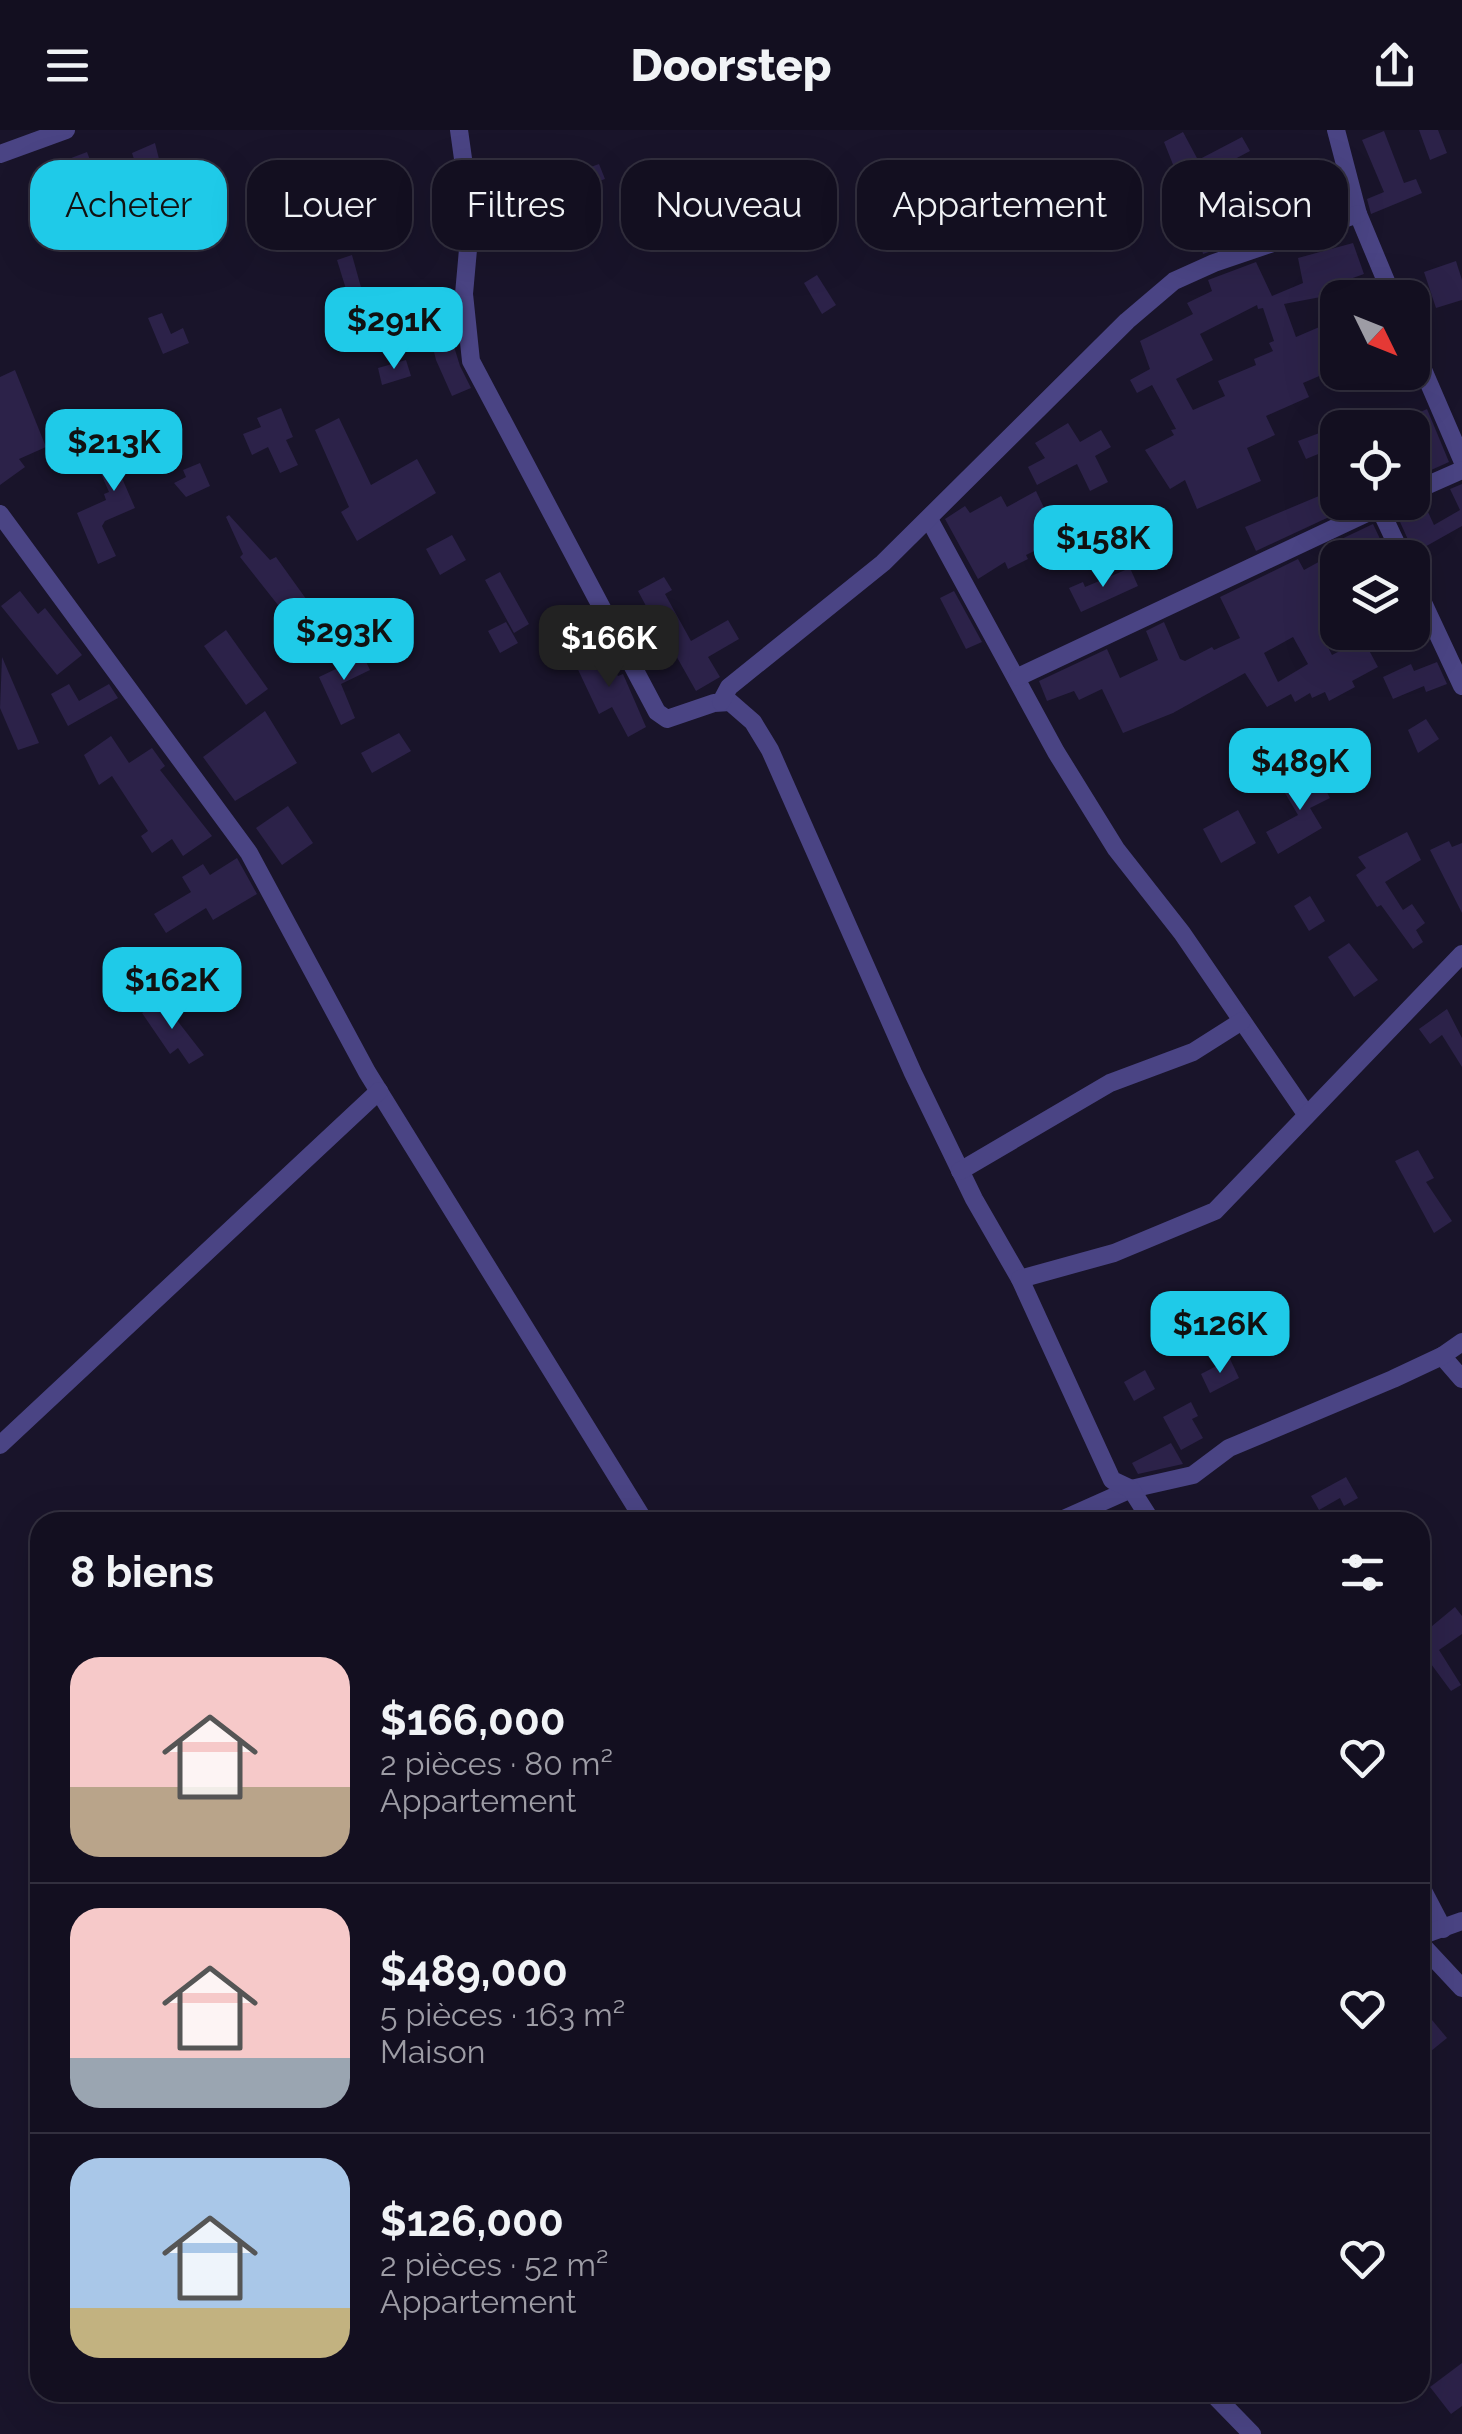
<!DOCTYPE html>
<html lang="fr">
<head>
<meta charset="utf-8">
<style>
  body { margin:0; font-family:Raleway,sans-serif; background:#201d2d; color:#f1f3f6; height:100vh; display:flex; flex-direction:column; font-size:38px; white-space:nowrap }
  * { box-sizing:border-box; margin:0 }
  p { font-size:32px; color:#9d9ca5 }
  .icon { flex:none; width:55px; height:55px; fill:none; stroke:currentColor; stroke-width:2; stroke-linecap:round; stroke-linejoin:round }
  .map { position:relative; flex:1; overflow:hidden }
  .side { position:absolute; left:30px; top:1382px; width:1400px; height:890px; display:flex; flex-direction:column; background:#130f20; border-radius:30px; box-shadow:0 10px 40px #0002,0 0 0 2px #322f3e }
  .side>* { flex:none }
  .guide { position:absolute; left:30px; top:30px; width:1402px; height:90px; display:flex; gap:20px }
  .needle { width:65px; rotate:133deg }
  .fabs { position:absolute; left:1320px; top:150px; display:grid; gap:20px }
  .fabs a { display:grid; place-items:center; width:110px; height:110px; border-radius:20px; background:#130f20; box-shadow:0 10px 40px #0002,0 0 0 2px #322f3e; font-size:50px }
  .price { position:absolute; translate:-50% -85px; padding:0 22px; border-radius:20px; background:#1fcae8; color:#111; font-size:32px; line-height:65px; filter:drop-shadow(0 2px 5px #0008) }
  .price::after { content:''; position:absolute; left:50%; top:60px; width:30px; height:22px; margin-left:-15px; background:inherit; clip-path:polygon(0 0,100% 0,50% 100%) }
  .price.current { background:#222; color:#fff }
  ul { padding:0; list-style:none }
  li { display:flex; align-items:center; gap:30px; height:250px; padding:0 40px }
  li+li { border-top:2px solid #322f3e }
  li span { display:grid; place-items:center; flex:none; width:280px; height:200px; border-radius:30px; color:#555 }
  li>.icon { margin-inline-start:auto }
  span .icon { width:120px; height:120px; fill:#fffc; stroke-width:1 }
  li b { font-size:42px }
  h2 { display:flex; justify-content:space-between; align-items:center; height:120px; padding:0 40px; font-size:42px }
  .pill { padding:0 35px; border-radius:30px; background:#130f20; box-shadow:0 10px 40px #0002,0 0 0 2px #322f3e; font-size:35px; line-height:90px }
  .pill.current { background:#1fcae8; color:#111 }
  header { display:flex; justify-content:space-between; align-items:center; height:130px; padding:0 40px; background:#130f20; font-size:45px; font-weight:800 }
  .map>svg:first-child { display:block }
</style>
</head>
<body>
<header><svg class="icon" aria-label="menu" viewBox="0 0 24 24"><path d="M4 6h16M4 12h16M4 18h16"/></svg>Doorstep<svg class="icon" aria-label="share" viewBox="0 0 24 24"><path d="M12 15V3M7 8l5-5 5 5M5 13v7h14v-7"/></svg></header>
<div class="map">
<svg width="1462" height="2304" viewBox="0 0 1462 2304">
  <rect width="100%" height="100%" fill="#19142a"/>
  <g fill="#2c2249" fill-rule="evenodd">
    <path d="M1419,0h19l9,23 -17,7z"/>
    <path d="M1384,1l20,52 12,-4 6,14 -51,21 -4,-15 17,-7 -22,-52z"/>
    <path d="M1183,2l15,28 44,-23 8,14 -68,36 -18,-45z"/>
    <path d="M155,13l11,44 -16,5 -8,-25 -5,1 -5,-15z"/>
    <path d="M87,22l11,29 -21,8 -11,-29z"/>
    <path d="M599,34l6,15 -50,17 -6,-14z"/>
    <path d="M1303,46l6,22 13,-3 4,17 -36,5 -39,14 2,6 -50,17 -12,-44 18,-7 5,14 32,-10 -6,-17 33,-13 2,6z"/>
    <path d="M1353,113l11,31 -39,14 1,8 -42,8 12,33 42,-18v49l-35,15 6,14 -43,19 9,19 -28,13 14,33 -64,28 -12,-29 -15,9 -25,-39 29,-15 -3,-5 5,-1 -24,-44 -15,8 -7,-13 20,-11 -10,-28 53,-27 -6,-11 25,-12 -4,-11 48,-18 16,34 31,-13 -5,-25zM1257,175l1,4 5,-1 11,33 -5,2 4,8 -19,8 2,6 -38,16 7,15 -32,14 -17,-31 37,-19 -13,-26z"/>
    <path d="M352,125l12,43 -14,4 -13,-42z"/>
    <path d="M1456,131l6,19v20l-26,8 -12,-36z"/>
    <path d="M817,145l19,30 -14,9 -18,-31z"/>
    <path d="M439,168l21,68 11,22 -19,8 -16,-36 -14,-57z"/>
    <path d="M162,183l9,21 12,-6 6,15 -26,11 -15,-36z"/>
    <path d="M406,230l5,16 -29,9 -4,-17z"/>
    <path d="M15,240l31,77 -27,12 6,8 -25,18v-108z"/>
    <path d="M281,278l12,29 -7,3 12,25 -18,8 -12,-26 -16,8 -9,-21 18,-7 -4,-9z"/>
    <path d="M1427,279l22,53 -29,13 -8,-17v-42z"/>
    <path d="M339,288l32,67 46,-26 19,34 -79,48 -16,-29 8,-5 -34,-77z"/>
    <path d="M1068,293l12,19 21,-12 10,17 -16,9 13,26 -18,9 -13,-27 -40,21 -9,-18 17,-9 -10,-15z"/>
    <path d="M1338,296v20l-32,13 -8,-18z"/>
    <path d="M155,302l7,21 -44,16 17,39 -30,13 -3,5 14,30 -18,8 -21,-51 29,-13 -2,-6 5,-2 -13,-30z"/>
    <path d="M200,333l10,23 -24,11 -12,-14 12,-6 -3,-7z"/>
    <path d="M1462,354v42l-48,27 -18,-40 10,-10 17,-2 11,24 26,-15 -10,-21z"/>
    <path d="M1338,358v14l19,2 -101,47 -11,-24z"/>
    <path d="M1036,361l23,48 -33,16 2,4 -20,10 -3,-7 -27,17 -33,-60 20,-13 5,7 31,-17 6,11z"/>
    <path d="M229,385l41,45 6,-3 38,53 -21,14 -53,-67 3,-3 -17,-37z"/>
    <path d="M1373,394l16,34h-20l-7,-17 -26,10 -3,-8z"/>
    <path d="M452,405l14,25 -26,15 -14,-26z"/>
    <path d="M1298,429l6,11 20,-11 14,22v38l-20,9 14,27 31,-16 15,28 -26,14 3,6 -26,14 -4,-9 -13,6 -2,-5 -15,9 -4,-8 -24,13 -22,-34 -72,40 -50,20 -21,-44 -23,11 -5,-9 -27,10 -8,-20 68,-32 13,29 38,-18 -12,-29 18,-9 16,37 5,2 27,-14 2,3 26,-12 -20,-41zM1293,507l15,27 -30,18 -14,-29z"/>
    <path d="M1130,438l8,18 -57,26 -12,-24 14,-6 2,5z"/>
    <path d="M500,442l29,52 -15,9 -29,-53z"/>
    <path d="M664,447l8,13 -7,4 26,47 37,-21 11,19 -31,18 12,20 -24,14 -26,-46 -24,14 -17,-29 23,-13 -14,-26z"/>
    <path d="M20,461l18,23 7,-6 37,47 -25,20 -56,-69z"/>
    <path d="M954,461l28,51 -16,7 -26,-51z"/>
    <path d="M506,492l12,21 -18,10 -12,-22z"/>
    <path d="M226,500l42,59 -22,16 -42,-59z"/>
    <path d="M600,517l18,29 5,-2 23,53 -18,10 -16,-30 -13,7 -26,-55z"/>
    <path d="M360,519l10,21 -29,14 14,34 -14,7 -22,-48 19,-9 -3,-7z"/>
    <path d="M2,527l37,86 -21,7 -18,-42z"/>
    <path d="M1437,532l10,22 -21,8 -2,-6 -31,13 -10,-22 28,-13 3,7z"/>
    <path d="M69,554l10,17 30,-17 9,14 -50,28 -17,-32z"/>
    <path d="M265,581l32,52 -62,38 -32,-44z"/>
    <path d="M1426,589l13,20 -21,14 -10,-23z"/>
    <path d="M399,603l12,18 -39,22 -11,-20z"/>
    <path d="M111,606l18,27 23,-15 13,18 -5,4 52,66 -29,20 -11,-17 -20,14 -11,-17 7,-5 -36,-55 -13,9 -15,-30z"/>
    <path d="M1316,642l14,26 -20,10 12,20 -44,26 -12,-22 32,-17 -16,-27z"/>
    <path d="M288,676l25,37 -31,22 -26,-37z"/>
    <path d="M1238,680l18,33 -35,20 -18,-34z"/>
    <path d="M1407,702l14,28 -36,22 18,28 9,-6 13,19 -9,7 7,12 -10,7 -32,-44 -4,2 -21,-32 10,-7 -8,-11z"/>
    <path d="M1449,711l3,6 10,-4v70l-32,-63z"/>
    <path d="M237,728l20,36 -44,26 -7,-12 -40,25 -12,-19 37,-22 -9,-15 21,-13 7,11z"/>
    <path d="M1310,766l15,25 -16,10 -15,-25z"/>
    <path d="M1349,813l29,37 -24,17 -26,-40z"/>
    <path d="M162,871l42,54 -15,9 -11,-16 -8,6 -28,-41z"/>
    <path d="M1447,879l15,29v29l-20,-32 -12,9 -11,-15z"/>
    <path d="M1418,1020l16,28 -8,4 26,39 -18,12 -39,-72z"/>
    <path d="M1230,1229l9,19 -29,15 -9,-19z"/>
    <path d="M1145,1240l10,19 -21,12 -10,-19z"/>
    <path d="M1191,1272l7,14 -6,3 11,19 -22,12 -18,-33z"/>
    <path d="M1171,1313l12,21 -45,10 -6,-11z"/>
    <path d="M1346,1347l12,21 -14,8 -4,-8 -21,12 -8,-14z"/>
    <path d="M1455,1477l7,9v18l-23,16 22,35 -10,6 -31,-42v-13z"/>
    <path d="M1432,1890l15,18 -27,22v-30z"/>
    <path d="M1462,2233v43l-11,8 -21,-27z"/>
  </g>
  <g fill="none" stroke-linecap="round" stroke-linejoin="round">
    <g stroke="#4a4484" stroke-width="18">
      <path d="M459,0l12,86 -7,78 7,67 186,351 10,7 47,-16 16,-1 23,20 17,28 143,323 61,126 46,80"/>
      <path d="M1336,0l22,84 35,84"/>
      <path d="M0,24l66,-24"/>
      <path d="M1412,214l50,116"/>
      <path d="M1412,362l50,-22"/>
      <path d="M1379,377l24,51"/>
      <path d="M0,384l249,339 118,219 278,450"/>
      <path d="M929,389l127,233 60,97 66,84 124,181"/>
      <path d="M1412,449l50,107"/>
      <path d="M1018,547l372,-175"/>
      <path d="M721,572l8,-15 154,-124 244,-242 47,-40 40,-18 144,-49"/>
      <path d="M960,1041l150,-88 83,-31 49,-31"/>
      <path d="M1442,1226l20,23"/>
      <path d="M0,1315l379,-354"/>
      <path d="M1057,1392l74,-33 62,-14 36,-27 164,-69 49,-23 20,-14"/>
      <path d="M1152,1392l-21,-33 -19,-9 -92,-201 94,-26 101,-42 247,-257"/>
      <path d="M1420,1755l23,44"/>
      <path d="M1420,1806l42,-15"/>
      <path d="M1420,1813l42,45"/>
      <path d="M1211,2262l41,42"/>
    </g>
  </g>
</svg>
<div class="fabs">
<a><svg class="needle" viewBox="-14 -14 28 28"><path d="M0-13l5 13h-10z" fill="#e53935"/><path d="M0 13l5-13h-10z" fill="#9d9ca5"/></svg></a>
<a><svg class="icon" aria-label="locate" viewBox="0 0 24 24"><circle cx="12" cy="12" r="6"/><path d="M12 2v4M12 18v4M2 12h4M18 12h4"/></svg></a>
<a><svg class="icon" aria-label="layers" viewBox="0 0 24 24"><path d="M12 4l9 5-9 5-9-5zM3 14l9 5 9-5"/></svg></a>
</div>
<b class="price" style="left:394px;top:242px">$291K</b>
<b class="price" style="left:114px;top:364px">$213K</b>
<b class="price" style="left:1103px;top:460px">$158K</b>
<b class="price" style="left:344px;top:553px">$293K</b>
<b class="price current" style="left:609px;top:560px">$166K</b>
<b class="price" style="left:1300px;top:683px">$489K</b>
<b class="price" style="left:172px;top:902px">$162K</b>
<b class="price" style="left:1220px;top:1246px">$126K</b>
<div class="guide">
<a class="pill current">Acheter</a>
<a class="pill">Louer</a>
<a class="pill">Filtres</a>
<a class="pill">Nouveau</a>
<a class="pill">Appartement</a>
<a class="pill">Maison</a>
</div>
<section class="side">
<h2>8 biens<svg class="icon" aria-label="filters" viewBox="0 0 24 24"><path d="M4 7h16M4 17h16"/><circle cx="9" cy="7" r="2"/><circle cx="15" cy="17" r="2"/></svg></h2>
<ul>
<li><span style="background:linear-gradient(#f6c9c9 65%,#b9a48a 0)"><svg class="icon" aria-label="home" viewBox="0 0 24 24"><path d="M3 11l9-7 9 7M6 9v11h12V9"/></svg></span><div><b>$166,000</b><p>2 pièces · 80 m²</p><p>Appartement</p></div><svg class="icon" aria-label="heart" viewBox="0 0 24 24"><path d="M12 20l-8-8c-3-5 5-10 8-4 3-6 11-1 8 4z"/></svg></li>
<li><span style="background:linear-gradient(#f6c9c9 75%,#9aa5b1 0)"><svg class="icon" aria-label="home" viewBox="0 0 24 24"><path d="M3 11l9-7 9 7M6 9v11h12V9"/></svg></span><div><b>$489,000</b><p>5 pièces · 163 m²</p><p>Maison</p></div><svg class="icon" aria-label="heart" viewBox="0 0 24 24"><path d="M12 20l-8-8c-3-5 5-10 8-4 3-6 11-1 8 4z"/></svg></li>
<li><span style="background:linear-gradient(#a9c7e8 75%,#c2b280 0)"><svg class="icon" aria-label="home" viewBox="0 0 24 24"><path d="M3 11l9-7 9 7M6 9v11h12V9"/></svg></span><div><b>$126,000</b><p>2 pièces · 52 m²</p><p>Appartement</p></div><svg class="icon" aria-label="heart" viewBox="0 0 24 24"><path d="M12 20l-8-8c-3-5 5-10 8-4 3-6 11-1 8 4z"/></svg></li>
</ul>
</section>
</div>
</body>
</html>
